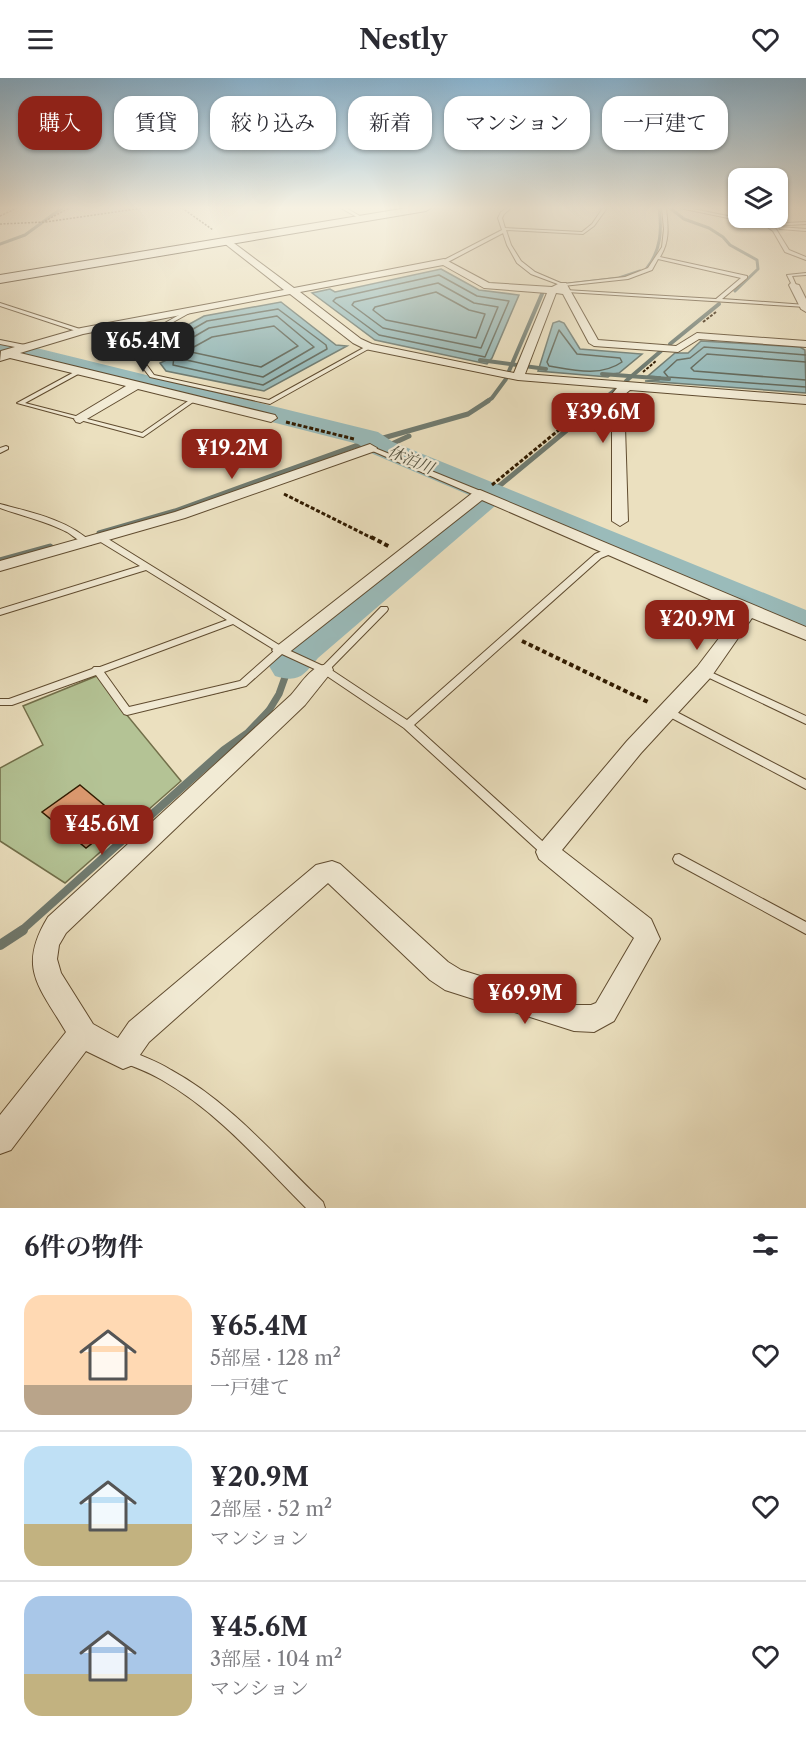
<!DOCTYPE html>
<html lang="ja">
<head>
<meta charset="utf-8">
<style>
  body { margin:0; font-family:"Libre Caslon Text","Noto Serif JP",serif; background:#f2f2f3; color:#2b2b33; height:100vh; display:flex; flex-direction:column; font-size:22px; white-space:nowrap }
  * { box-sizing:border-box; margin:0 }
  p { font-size:20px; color:#7c7c81 }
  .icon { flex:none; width:33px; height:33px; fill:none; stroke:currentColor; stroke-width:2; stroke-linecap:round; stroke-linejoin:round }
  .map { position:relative; height:1130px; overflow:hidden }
  .sheet { display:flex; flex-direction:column; background:#fff; flex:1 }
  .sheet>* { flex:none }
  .hud { position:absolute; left:18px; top:18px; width:771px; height:54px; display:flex; gap:12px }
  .tools { position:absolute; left:728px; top:90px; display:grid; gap:12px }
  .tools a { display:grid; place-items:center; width:60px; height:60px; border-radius:12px; background:#fff; box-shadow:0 2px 4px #0004; font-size:30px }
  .price { position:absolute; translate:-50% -51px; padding:0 14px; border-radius:12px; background:#8f2418; color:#fff; font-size:20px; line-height:39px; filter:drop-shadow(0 2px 3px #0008) }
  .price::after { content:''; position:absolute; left:50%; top:36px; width:18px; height:14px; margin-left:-9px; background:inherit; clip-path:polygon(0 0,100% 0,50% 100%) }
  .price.selected { background:#222; color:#fff }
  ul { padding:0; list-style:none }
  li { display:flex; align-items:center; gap:18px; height:150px; padding:0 24px }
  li+li { border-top:2px solid #e1e1e2 }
  li span { display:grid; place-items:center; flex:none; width:168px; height:120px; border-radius:18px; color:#555 }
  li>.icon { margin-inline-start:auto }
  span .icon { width:72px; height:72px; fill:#fffc; stroke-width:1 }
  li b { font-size:26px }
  h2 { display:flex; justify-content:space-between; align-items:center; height:72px; padding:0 24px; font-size:26px }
  .tag { padding:0 21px; border-radius:18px; background:#fff; box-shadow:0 2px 4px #0004; font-size:21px; line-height:54px }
  .tag.selected { background:#8f2418; color:#fff }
  header { display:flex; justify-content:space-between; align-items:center; height:78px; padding:0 24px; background:#fff; font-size:27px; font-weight:800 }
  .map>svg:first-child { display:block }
</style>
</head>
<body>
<header><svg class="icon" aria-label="menu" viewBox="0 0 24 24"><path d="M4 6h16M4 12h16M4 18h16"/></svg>Nestly<svg class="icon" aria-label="heart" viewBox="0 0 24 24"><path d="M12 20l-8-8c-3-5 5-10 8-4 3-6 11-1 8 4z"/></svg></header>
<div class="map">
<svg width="806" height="1130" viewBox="0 0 806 1130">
  <rect width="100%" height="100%" fill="#ebe0bf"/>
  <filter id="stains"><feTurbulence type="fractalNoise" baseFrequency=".00333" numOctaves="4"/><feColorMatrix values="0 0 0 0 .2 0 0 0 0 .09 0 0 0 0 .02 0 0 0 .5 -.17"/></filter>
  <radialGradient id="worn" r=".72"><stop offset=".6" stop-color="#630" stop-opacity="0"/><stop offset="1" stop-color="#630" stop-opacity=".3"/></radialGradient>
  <path fill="#b4c395" stroke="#726f4a" stroke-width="1.5" d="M104,595l26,35 110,-25 -1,5 -113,26 55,67 -116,102 -65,-42v-73l43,-23 -20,-39z"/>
  <g fill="#9abbba" stroke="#707b70" stroke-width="1.5">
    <path d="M441,191l38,21 40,5 -27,63 -5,6 -112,-24 -63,-47 18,-4 5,3z"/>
    <path d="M281,224l55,43 11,1 -83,45 -98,-20 -6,-8 9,-4 -14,-16 49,-27z"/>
    <path d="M559,243l5,2 16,26 62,5 -23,19 -7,1 -4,3 -70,-6 15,-48z"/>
    <path d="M701,263l99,6 5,3 1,43 -161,-12 14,-1 1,-3 -12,-1 27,-23h13z"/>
  </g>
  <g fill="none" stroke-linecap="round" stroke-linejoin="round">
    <g stroke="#666b5d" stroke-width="1.5">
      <path d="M439,197l38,21 32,5 -24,56 -106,-22 -46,-34 3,-3z"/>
      <path d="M438,205l36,20 24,4 -17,41 -98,-20 -31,-23 2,-3z"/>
      <path d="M436,214l33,18 16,4 -9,24 -90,-18 -13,-10 2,-3z"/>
      <path d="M278,231l48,36 1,4 -64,36 -90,-20 1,-8 -8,-10 1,-3 40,-23z"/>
      <path d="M277,238l37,31 -51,30 -81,-18 -4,-13 31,-18z"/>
      <path d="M274,248l24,20 -37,21 -70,-15 1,-4 20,-11z"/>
      <path d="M559,252l18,24 43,4 2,4c-21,15 -49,8 -73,4l-2,-4z"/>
      <path d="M806,277l-102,-8 -14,11 -13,2 -13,12 4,5 138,10"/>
      <path d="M806,284l-99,-8 -16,14 3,3 112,9"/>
    </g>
    <g stroke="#707b70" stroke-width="3">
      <path d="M670,130l14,11 25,9 14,9 7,8 27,15 1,9 -23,22"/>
      <path d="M0,166l25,-9 37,-27"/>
      <path d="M647,190c14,-18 15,-38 12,-60"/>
      <path d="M560,207l59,-7 21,-7"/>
    </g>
    <g stroke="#707b70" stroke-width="4">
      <path d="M670,266l49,-40"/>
      <path d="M480,282l66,9"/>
      <path d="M509,293l33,-77"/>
      <path d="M602,296l67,5"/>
      <path d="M626,303l35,-30"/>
      <path d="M486,324l6,-4 14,-19"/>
      <path d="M600,324l16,-13"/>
    </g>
    <g stroke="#707b70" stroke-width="5">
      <path d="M383,370l26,-12"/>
      <path d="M492,414l110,-91"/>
      <path d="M99,455l76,-22 180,-65 113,-32 20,-13"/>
    </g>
    <g stroke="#707b70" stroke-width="7">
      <path d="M0,483l50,-14"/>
      <path d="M268,634l11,-18 10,-28"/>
    </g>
    <path stroke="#707b70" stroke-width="8" d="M21,853l203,-181 24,-17 21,-22"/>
    <path stroke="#707b70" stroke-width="10" d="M0,867l23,-15"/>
    <path fill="#9abbba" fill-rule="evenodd" d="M0,261l378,93 15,10 413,168v26l-13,-3 -298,-127 -177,152c-15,18 -19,25 -43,18l-6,-10 21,-26 179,-145 -96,-41 -15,-10 -358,-91z"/>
  </g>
  <path fill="#db996f" stroke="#311b00" stroke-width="1.5" d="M80,707l42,35 -36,28 -44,-36z"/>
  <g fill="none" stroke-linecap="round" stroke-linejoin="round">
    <defs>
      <g id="lane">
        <path d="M341,130h5l19,11 -3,1z"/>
        <path d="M507,130h4l-7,6 -2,4 3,10 77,4 10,-8 11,-16h4l-13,18 -11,8 -77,-4 5,15 10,16 14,11 28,12 62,-7 23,-9 14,-21 2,-18 -2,-21h4c2,19 4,33 -6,49l87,19v2l-25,21 84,6v2l-239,-15 -2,-1v-1l151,9 25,-21 -83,-19 -6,11 -24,9 -65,7 -32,-12 -14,-11 -10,-18 -4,-12 -57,30h-4v-2l60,-31 -4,-12 3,-6z"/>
        <path d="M680,130h8l79,16 39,-2v2l-35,2 5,3 13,21 17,7v3l-21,-8 -12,-21 -7,-5z"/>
        <path d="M779,149l27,2v2l-26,-2z"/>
        <path d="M806,195v2l-14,1 4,9 -2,1 -2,-1 -5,-10z"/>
        <path d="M0,225l83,27 1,1 -5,1 -79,-26z"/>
        <path d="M188,232l5,1 -61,34 22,30 115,25 98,-54 5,1 -102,57 -120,-27 -24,-31 1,-2z"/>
        <path d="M0,262l25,5 3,2 -3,2 -25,-5z"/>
        <path d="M78,292l3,2 -1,1 -55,30 117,30 49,-34 5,1 -53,37 -126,-34z"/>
        <path d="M6,368l2,1v2l-8,4v-5z"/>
        <path d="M370,368l113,46 1,2 -1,2h-6l-109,-47 -1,-1z"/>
        <path d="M0,426c30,8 69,16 92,39l-1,2c-9,0 -17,-9 -24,-13 -21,-11 -45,-16 -67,-24z"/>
        <path d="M99,459h6l179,111 39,18 58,-59h6l1,2 -1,2 -57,58 77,51 188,-166 12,-5h6l1,2 -1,2 -12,5 -187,167 137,124 2,3 -2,3 -4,2 -4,-2 -139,-127 -83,-56 -39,-18 -36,32 -119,29 -3,-1 -28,-39 -84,30h-12v-6h9l83,-30 2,-2h6l127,-47 -81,-50 -146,45v-6l140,-43 -41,-25 -1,-2zM233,546l42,26 -35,31 -111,26 -25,-35z"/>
        <path d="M704,591l102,47v8l-105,-50 -2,-2z"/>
        <path d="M669,630l137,72v9l-140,-74 -2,-3 2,-3z"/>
        <path d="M679,776l127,68v12l-131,-71 -2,-4 2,-4z"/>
        <path d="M125,971c15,6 32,12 46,21 59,32 104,86 152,132l2,6h-19c-45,-45 -88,-96 -144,-128 -13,-8 -28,-13 -42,-19l-2,-5 2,-5z"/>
      </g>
      <g id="street">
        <path d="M227,160l67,50 150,-29 45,24 63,4 8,-4h6l32,57 78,6 21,-13 109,8v6l-107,-8 -21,13 -84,-6 -5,-3 -26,-49 -7,-1 -31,81 281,22v8l-176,-14 -6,5 4,126 -8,5 -8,-5v-127l5,-6 -99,-8 -153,-31 -12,-6 -63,-49 -207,40 -63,19 255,62 2,3 -6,4 -133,-33 -58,34 -4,-1 -2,-3 2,-3 50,-30 -116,-28 -10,3 1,-10 80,-23 203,-38 -60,-47v-4zM443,187l41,23 63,5 -33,80 -142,-29 -11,-5 -61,-47z"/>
        <path d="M791,205l8,2 7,14v13l-5,-3 -12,-24z"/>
        <path d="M370,366l7,4 -2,3 -190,67 -185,53v-10l175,-49z"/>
        <path d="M480,412l326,137v13l-54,-22 -41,59 -70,76 -79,97 89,69 9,20 -46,82 -20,11 -20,-1 -129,-41 -15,-10 -102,-97 -179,159 -16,23 -10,4 -37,-18 -75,99 -11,4v-39l66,-83c-27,-46 -49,-64 -18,-115l243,-222c10,-11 23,-34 40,-30l2,5 -28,35 -239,228 -7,12 -2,14 4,14 32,51 25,14 11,-16 187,-157 16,-4 8,3 108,98 13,8 113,35h17l5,-2 38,-65 -95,-79 -3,-7 3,-7 88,-104 70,-74 42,-55 -257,-112 -195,154h-12l-3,-4 203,-159z"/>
      </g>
      <path id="secondary" d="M407,130h24l-5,3 -426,72v-8z"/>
    </defs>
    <use href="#lane" stroke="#604c30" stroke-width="2"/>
    <use href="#street" stroke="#604c30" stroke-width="2"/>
    <use href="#secondary" stroke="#311b00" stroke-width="2"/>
    <g stroke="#311b00" stroke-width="1.5" stroke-dasharray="2 1.5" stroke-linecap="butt">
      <path d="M182,130l31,22"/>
      <path d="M0,138l17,-8"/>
      <path d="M45,143l24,-13"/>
      <path d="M0,146l45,-2 97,-14"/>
    </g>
    <g stroke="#311b00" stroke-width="2" stroke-dasharray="3 1.5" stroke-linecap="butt">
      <path d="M703,244l13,-10"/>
      <path d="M643,294l13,-11"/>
      <path d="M593,324l7,-6"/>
    </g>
    <g stroke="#311b00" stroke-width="3" stroke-dasharray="4 2" stroke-linecap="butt">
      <path d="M286,344l68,17"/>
      <path d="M492,407l102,-84"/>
      <path d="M284,416l90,45"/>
    </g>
    <g stroke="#311b00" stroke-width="4" stroke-dasharray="4.5 3" stroke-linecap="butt">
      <path d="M371,459l19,10"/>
      <path d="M522,563l128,62"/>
    </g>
    <use href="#lane" fill="#f2ebd5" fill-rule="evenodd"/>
    <use href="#street" fill="#f2ebd5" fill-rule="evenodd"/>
    <use href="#secondary" fill="#f2ebd5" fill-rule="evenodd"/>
  </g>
  <linearGradient id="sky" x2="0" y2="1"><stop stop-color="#89b7d6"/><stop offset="0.45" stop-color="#f6f1e2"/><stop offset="1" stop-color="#f6f1e2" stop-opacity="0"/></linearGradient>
  <rect width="806" height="288" fill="url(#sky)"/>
  <g text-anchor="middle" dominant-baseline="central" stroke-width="4.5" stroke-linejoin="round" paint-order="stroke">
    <g font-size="16" font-style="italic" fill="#565341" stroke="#f2ebd5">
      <text transform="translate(411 381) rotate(23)">休泊川</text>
    </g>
  </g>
  <rect width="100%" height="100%" filter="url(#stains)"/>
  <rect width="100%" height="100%" fill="url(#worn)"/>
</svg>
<div class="tools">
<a><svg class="icon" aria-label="layers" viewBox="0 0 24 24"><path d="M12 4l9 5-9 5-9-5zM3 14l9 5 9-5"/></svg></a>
</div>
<b class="price selected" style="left:143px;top:295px">¥65.4M</b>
<b class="price" style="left:603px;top:366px">¥39.6M</b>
<b class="price" style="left:232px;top:402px">¥19.2M</b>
<b class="price" style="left:697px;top:573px">¥20.9M</b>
<b class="price" style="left:102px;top:778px">¥45.6M</b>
<b class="price" style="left:525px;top:947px">¥69.9M</b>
<div class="hud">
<a class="tag selected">購入</a>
<a class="tag">賃貸</a>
<a class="tag">絞り込み</a>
<a class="tag">新着</a>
<a class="tag">マンション</a>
<a class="tag">一戸建て</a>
</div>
</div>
<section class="sheet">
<h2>6件の物件<svg class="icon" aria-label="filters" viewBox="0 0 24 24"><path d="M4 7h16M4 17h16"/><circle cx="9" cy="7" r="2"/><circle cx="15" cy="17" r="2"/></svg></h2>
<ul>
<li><span style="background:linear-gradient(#ffd9b3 75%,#b9a48a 0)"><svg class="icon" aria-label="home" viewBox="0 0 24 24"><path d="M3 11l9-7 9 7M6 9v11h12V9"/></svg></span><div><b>¥65.4M</b><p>5部屋 · 128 m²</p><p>一戸建て</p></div><svg class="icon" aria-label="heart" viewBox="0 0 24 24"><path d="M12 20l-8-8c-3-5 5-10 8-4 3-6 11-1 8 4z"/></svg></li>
<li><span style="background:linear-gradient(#bfe0f5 65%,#c2b280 0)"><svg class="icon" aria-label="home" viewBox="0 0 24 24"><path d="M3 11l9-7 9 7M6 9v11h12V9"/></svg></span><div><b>¥20.9M</b><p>2部屋 · 52 m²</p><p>マンション</p></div><svg class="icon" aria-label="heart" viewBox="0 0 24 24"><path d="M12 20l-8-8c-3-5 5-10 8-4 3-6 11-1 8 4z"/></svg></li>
<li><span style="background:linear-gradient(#a9c7e8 65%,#c2b280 0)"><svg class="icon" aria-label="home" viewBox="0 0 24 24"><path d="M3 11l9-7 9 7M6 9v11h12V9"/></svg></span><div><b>¥45.6M</b><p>3部屋 · 104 m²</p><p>マンション</p></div><svg class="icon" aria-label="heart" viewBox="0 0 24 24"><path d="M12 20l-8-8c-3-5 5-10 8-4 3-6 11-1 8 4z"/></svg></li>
</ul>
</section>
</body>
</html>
